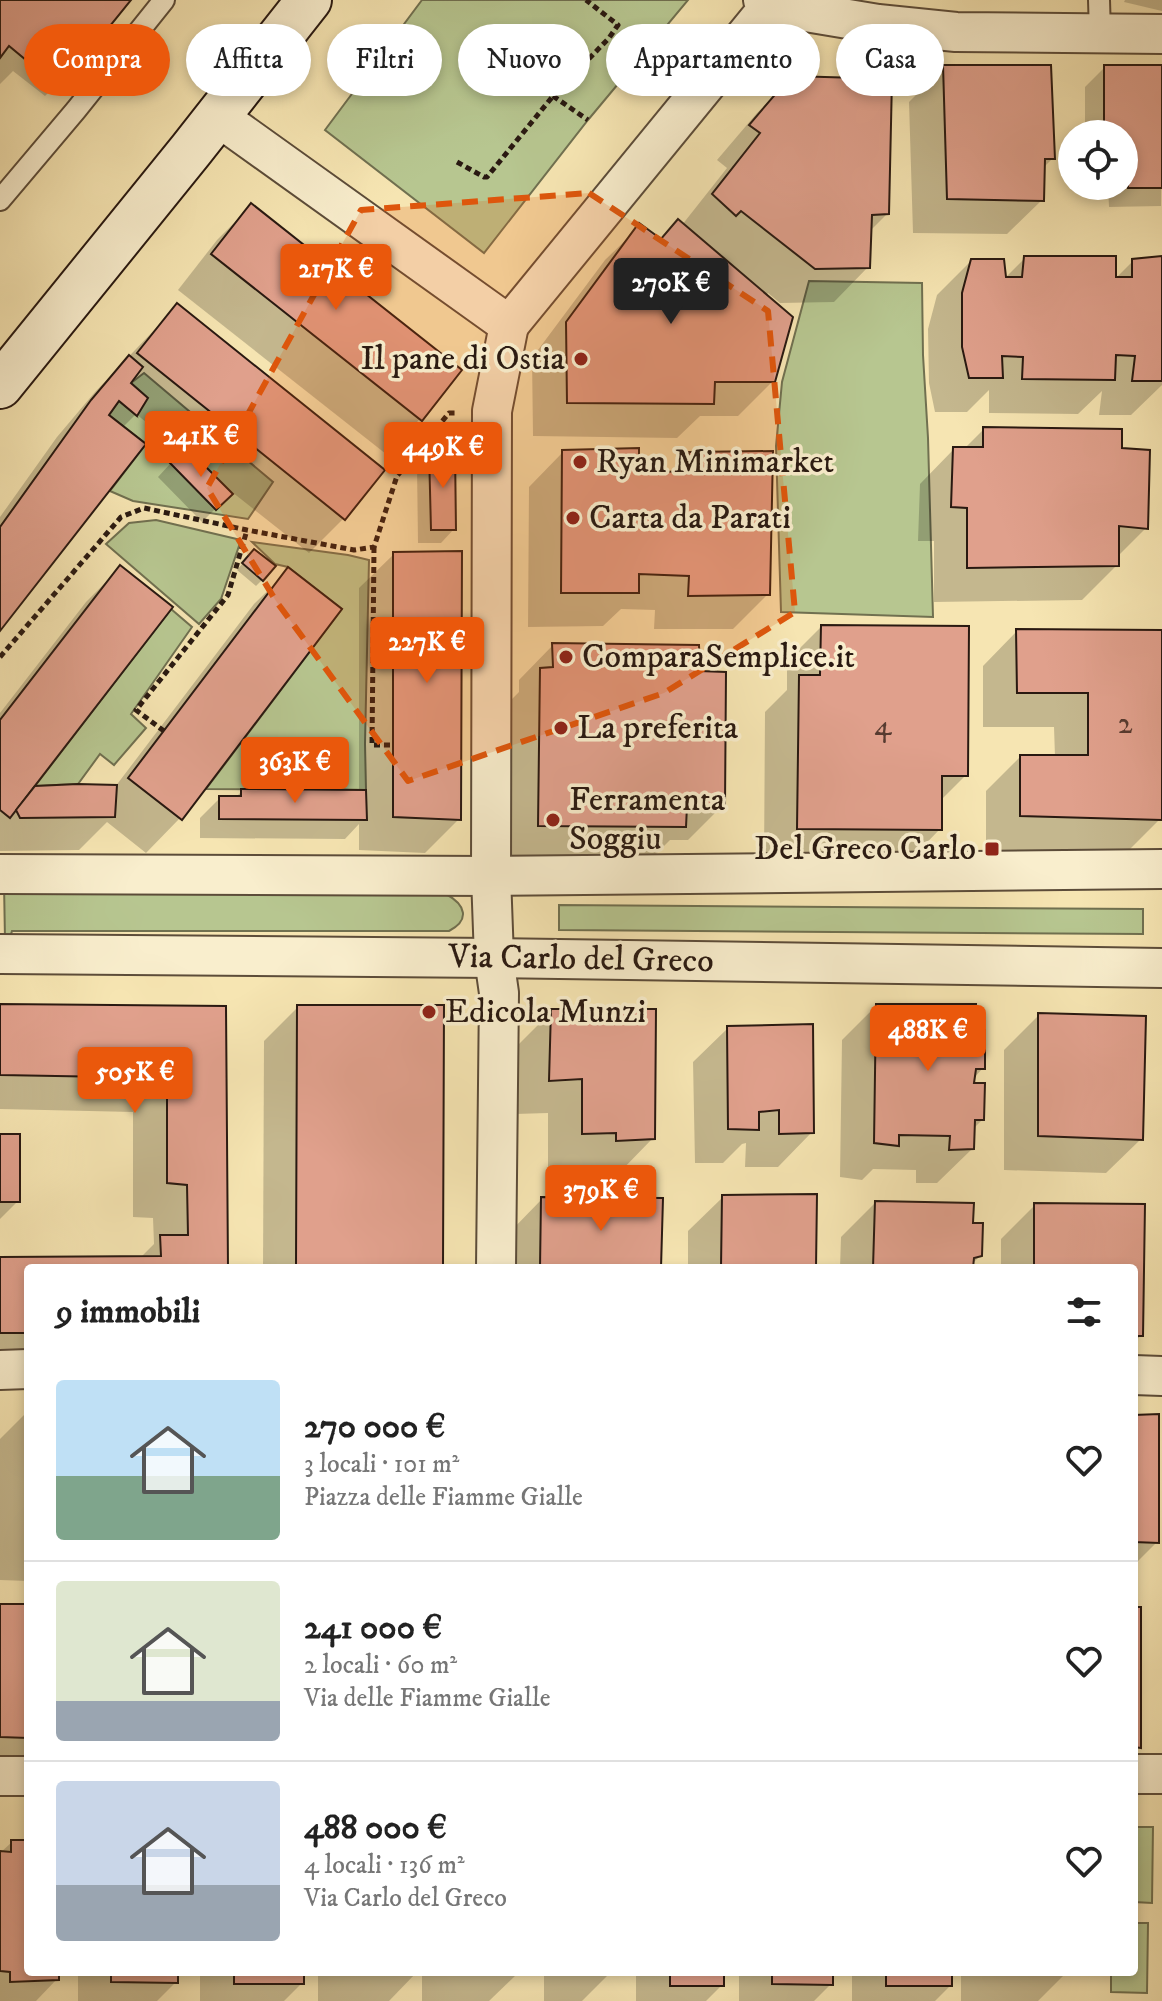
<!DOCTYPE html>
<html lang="it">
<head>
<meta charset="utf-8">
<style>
  body { margin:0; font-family:"IM FELL DW Pica",serif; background:#f6f6f6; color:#222; height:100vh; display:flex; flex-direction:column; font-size:30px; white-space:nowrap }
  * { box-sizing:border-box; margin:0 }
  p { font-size:26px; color:#767676 }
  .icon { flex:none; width:44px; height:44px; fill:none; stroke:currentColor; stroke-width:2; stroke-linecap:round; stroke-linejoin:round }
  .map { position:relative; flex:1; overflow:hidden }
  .side { position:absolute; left:24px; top:1264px; width:1114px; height:712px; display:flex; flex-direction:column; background:#fff; border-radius:8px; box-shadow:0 4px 12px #0003 }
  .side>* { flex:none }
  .top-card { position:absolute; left:24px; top:24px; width:1114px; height:72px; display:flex; gap:16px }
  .buttons { position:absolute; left:1058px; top:120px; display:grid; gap:16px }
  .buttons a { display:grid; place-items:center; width:80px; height:80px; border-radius:50%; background:#fff; box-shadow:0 4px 12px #0003; font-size:40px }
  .price { position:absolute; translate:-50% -68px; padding:0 18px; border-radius:8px; background:#ea580c; color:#fff; font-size:26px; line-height:52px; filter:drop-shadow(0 2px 4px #0008) }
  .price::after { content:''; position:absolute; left:50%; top:48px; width:24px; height:18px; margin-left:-12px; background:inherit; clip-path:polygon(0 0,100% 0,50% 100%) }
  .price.on { background:#222; color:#fff }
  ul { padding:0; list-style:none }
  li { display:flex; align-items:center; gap:24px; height:200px; padding:0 32px }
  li+li { border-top:2px solid #e0e0e0 }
  li span { display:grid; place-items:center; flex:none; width:224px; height:160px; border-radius:8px; color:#555 }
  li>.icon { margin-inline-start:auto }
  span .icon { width:96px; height:96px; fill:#fffc; stroke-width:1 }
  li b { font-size:34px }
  h2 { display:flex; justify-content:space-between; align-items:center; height:96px; padding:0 32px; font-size:34px }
  .tag { padding:0 28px; border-radius:36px; background:#fff; box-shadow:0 4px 12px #0003; font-size:28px; line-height:72px }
  .tag.on { background:#ea580c; color:#fff }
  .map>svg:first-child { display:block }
</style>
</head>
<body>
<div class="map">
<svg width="1162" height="2001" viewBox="0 0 1162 2001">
  <rect width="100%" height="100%" fill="#f6e5b2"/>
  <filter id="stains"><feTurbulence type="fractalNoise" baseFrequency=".0025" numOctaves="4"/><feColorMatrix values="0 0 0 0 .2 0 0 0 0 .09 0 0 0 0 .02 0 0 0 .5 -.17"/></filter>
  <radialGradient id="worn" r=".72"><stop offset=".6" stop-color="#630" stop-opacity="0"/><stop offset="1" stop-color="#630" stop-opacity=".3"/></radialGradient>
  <g fill="#b7c690" stroke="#707050" stroke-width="2">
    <path d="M422,0h266l-100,120 -104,133 -159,-123z"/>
    <path d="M809,281l113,2 1,72 5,83 5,179 -152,-5 -5,-166 6,-64z"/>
    <path d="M144,373l129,109 -25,37 -115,-18 -23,-10 36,-47 -37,-29 10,-14 18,15 -6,-33z"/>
    <path d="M156,520l85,20 -20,59 -22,25 -93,-80 23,-21z"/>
    <path d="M252,542l96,13 21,5 -4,184 1,46 -160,-1 136,-180 -54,-42 -13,-3z"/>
    <path d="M171,609l21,18 -61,87 15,14 -32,37 -14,-11 -22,30 -43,2z"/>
    <path d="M4,883h6l12,11h424c20,11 24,26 3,37h-437l-3,10 -4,-1z"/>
    <path d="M559,905l584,4v25l-584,-4z"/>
    <path d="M1134,1827h19l-1,76 -18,-1z"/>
    <path d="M1134,1923h14l-1,70 -36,-1v-20h23z"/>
  </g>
  <g fill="#0003">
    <path d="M0,0h128l-49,62 -34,34 -32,-25 -13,13z"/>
    <path d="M1125,0h37v11l-38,-9z"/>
    <path d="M944,67l109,91 -10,10 -1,32 -35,34 -94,-1 -4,-131z"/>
    <path d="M1105,67h57l-1,139 -52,1 -1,-21h16v-52h-39v-47z"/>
    <path d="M792,78l95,136 -18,18 -1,35 -34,35 -54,1 -12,-10 -2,3 7,85 -35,35h-38l-23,22 -144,-2 -1,-78 73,-98 35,-34 19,14 19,-18 4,3 45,-57 -10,-8 40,-47z"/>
    <path d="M251,206l169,213 -34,35 -208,-164 39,-50z"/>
    <path d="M1025,258l89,22 19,-19 29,-3v127l-31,30h-32l3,-24 -24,23 -89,-1v-23l-22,22h-32l-6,-29 -1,-54 9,-34 34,-34 34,17z"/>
    <path d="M177,306l205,165 -39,48 -34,34 -77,-61 -30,30 -44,-45 24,-26 -46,-37 -14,14 -122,200v-111l57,-80 38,-45z"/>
    <path d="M984,429l136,21 26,78 -29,29v8l-35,35 -148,2v-61h-16l2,-57 34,-35h10z"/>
    <path d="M430,452l24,77 -13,14h-23l-1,-77z"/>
    <path d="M563,452l74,20 33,1 20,-19 78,140 -35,35h-79l1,-19 -34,-1 -18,17 -75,1 1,-140z"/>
    <path d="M394,554l65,265 -34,34 -66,-3v-26l-14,15 -145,-1v-20l20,-20h15l7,-7 117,1v-204z"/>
    <path d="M248,557l14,23 -6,6 -19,-16z"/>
    <path d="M120,568l-89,220 47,-2 37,1 139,-183 35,-34 -109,248 -34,35 -39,-31 -28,28 -79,1v-138l86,-111z"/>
    <path d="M821,627l145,148 -26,26v28l-34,35 -142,-2 1,-150 22,-22v-29z"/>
    <path d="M1017,631l145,1 -2,187 -35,35 -139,-4v-59l34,-34h35l-1,-30h-71v-61z"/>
    <path d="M553,645l145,28 25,132 -35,35h-18l-20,20h-146l3,-156 12,-12v-12z"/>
    <path d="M876,1006l97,25 10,37 -10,11 9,41 -9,9 -1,20 -35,34h-21v-13l-43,-1 -11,11 -22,-3 2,-137z"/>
    <path d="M0,1007l224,1 2,260h-198v100l-28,-1v-108l140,-1 14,-14 -1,-26 -20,-1v-105l-133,-3z"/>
    <path d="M298,1007l143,261h-178l1,-227z"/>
    <path d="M552,1011l101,127 -34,35 -18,1v17l-9,9 67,68h-152l1,-34 34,-35h22v-21l7,-6h11v-6l-34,1v-54l-33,1 2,-68z"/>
    <path d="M1039,1015l102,124 -35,34 -102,-3v-120z"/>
    <path d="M728,1028l84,104 -34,35h-33l1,-24 -4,1 -19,19h-28l-2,-101z"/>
    <path d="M0,1136l18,65 -18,18z"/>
    <path d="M723,1197l91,71h-126v-37z"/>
    <path d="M875,1203l96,22 9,31 -8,8 -1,4h-131l1,-31z"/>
    <path d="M1035,1205l108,1 -2,129 -7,8v-75h-133v-29z"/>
    <path d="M28,1411v170l-28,-1v-141z"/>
    <path d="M1134,1416l23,126 -23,23z"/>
    <rect x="0" y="1606" width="28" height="166"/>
    <path d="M12,1842h16v130h29v7l-21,22h-36v-148z"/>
    <path d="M78,1972h98v10l-19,19h-79z"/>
    <path d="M200,1972h102v11l-18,18h-84z"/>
    <path d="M318,1972h99l-28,29h-71z"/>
    <path d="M422,1972h95v2l-28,27h-67z"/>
    <path d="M544,1972h67l-29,29h-38z"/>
    <path d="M636,1972h86v13l-16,16h-70z"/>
    <path d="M739,1972h92v12l-17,17h-75z"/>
    <path d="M852,1972h98v14l-15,15h-83z"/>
    <path d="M961,1972h106l-29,29h-77z"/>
  </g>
  <g fill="#e0a08c" stroke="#291911" stroke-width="2">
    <path d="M0,0h131l-51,63 -34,-28 -20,25 -17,-14 -9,12z"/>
    <path d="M943,65h108l4,94h-10l-1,42 -97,-2z"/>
    <path d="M1104,65h58v123h-34l-1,-50h-3v-4h-20z"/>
    <path d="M791,76l101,3 -3,135 -17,1 -2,53 -55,1 -74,-58 -5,5 -24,-22 48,-61 -11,-8z"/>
    <path d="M251,203l211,167 -40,51 -211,-167z"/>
    <path d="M678,219l115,98 -18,65h-60l-1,22 -147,-1 -1,-81 73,-99 22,16z"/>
    <path d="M1024,256h92v21h16v-18l30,-3v125h-30l3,-25 -19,-1 -1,25 -93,-1 1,-22 -21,-1 1,22h-34l-7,-31v-54l9,-34h33l2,18h16z"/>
    <path d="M177,303l208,167 -40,50 -208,-167z"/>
    <path d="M129,355l14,12 -12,16 17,15 -11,18 -18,-15 -10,14 37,29 -146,187v-104l91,-127z"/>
    <path d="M983,427l139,2v19l28,2 -2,79 -29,-3v40l-152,2v-60l-16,-1 2,-60h30z"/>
    <path d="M186,447l47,47 -17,16 -46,-47z"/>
    <path d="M639,448v23l48,1 2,-20 84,-1 -3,144 -82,1 1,-20 -50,-2v19h-78l1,-143z"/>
    <path d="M455,450l1,80h-25l-2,-79z"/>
    <path d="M254,549l22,17 -13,15 -21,-18z"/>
    <path d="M462,551l-1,269 -68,-3v-265z"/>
    <path d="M120,565l53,42 -163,211 -10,-8v-90z"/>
    <path d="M288,567l54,42 -160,211 -54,-42z"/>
    <path d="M821,625l148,1 -1,150h-26v54l-145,-1 2,-154h21z"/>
    <path d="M1016,629l146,1v190l-142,-4v-61h68v-62h-71z"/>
    <path d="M552,643l147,2 1,26 26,1 -1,134h-38l-1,21 -148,-1 2,-158 13,-1z"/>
    <path d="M78,784l39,1 -2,32 -95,1 -4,-8 19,-24z"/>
    <path d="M241,789l125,1 1,30 -148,-1v-23h22z"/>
    <path d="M0,1004l226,2 2,262h-200v65h-28v-76l161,-1 -1,-21h28l-1,-50 -20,-2v-105l-167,-3z"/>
    <path d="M876,1004h100l-1,25 10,1v39h-9l-2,14h11l-1,37h-9l-1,29 -25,1 1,-14 -51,-1v11l-25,-3z"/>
    <path d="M297,1005h147l-1,263h-147z"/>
    <path d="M551,1009h105l-1,130 -39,2v-8l-34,1v-55l-33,2z"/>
    <path d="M1038,1013l108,3 -3,124 -105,-4z"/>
    <path d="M813,1024l1,109 -35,1v-24l-20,2v18l-31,-1 -1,-103z"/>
    <rect x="0" y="1134" width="20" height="68"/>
    <path d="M570,1170h33v22l-34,-1z"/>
    <path d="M817,1194l-1,74h-95l1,-73z"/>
    <path d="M541,1197l122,1 -2,70h-121z"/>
    <path d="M875,1201l99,2 -1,20h10l-1,33 -8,2 -1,10h-100z"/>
    <path d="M1034,1203l111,1 -2,132h-9v-68h-100z"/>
    <path d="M1159,1414v129l-25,-1v-127z"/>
    <path d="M0,1604h28v134l-28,-1z"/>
    <path d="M1134,1607h7v141l-7,-1z"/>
    <path d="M11,1840h17v132h31v8l-49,2v-10l-10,-1v-120l11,1z"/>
    <path d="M111,1972h67v11l-67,-1z"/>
    <rect x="234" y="1972" width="70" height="12"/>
    <path d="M351,1972h68v2l-68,-1z"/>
    <path d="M455,1972h64v3l-64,-1z"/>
    <rect x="670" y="1972" width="54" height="14"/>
    <path d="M772,1972h61v13l-61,-1z"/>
    <rect x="886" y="1972" width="66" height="14"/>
  </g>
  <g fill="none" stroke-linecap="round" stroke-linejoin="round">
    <defs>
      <g id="lane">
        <path d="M1099,0l1,33"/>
        <path d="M0,200l76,-90 88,-110"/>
      </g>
      <g id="street">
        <path d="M770,6l108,18 78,8 206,2"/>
        <path d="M217,116l292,209 261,-319 -7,-6"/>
        <path d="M0,874l491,2 671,-7"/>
        <path d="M0,954l494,4 668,10"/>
        <path d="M496,1268l3,-275 -5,-35 -3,-82 1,-465 17,-86"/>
        <path d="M0,1370l28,-1"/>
        <path d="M1134,1375l28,1"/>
        <path d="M1134,1774h28"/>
        <path d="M0,1776h28"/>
      </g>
      <path id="secondary" d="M0,386l191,-236 118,-150"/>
    </defs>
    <use href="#lane" stroke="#5c4c39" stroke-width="24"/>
    <use href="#street" stroke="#5c4c39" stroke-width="42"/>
    <use href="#secondary" stroke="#291911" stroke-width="48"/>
    <g stroke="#291911" stroke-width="5" stroke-dasharray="6 4" stroke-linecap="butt">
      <path d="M553,96l35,24"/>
      <path d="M457,162l27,15h3l66,-81 56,-58 9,-13 -32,-25"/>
      <path d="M374,547l-2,198h21"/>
      <path d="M0,657l121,-140 23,-9 103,22 107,20 20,-3 23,-71 52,-63h7"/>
      <path d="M164,731l-28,-21 92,-115 19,-65"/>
    </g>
    <use href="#lane" stroke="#f9eecd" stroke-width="20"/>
    <use href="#street" stroke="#f9eecd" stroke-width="38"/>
    <use href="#secondary" stroke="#f9eecd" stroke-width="44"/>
  </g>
  <path fill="#de560c" fill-opacity="0.2" stroke="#de560c" stroke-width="6" stroke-dasharray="16 10" stroke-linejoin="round" d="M589,193l179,118 27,301 -131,81 -256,88 -132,-180 -69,-113 154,-278z"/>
  <g fill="#8f2418" stroke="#f9eecd" stroke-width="3">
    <circle cx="581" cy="359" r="8"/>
    <circle cx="580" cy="462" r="8"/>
    <circle cx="573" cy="518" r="8"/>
    <circle cx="566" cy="657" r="8"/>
    <circle cx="561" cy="728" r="8"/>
    <circle cx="553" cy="820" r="8"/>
    <rect x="984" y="841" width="16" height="16" rx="4"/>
    <circle cx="429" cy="1012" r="8"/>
  </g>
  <g text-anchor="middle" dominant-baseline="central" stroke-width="7" stroke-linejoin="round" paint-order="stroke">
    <g font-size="30" fill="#573b30">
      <text x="1125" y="724">2</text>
      <text x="883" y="726">4</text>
    </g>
    <g font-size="34" fill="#291911" stroke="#f9eecd" text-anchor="start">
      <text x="565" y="359" text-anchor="end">Il pane di Ostia</text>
      <text x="596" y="462">Ryan Minimarket</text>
      <text x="589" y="518">Carta da Parati</text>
      <text x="582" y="657">ComparaSemplice.it</text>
      <text x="577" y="728">La preferita</text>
      <text x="569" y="800">Ferramenta<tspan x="569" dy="39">Soggiu</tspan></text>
      <text x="976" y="849" text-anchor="end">Del Greco Carlo</text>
      <text x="445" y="1012">Edicola Munzi</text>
    </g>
    <g font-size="34" fill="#291911" stroke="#f9eecd">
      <text transform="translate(581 959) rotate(1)">Via Carlo del Greco</text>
    </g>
  </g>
  <rect width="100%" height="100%" filter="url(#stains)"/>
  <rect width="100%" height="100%" fill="url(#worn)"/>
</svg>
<div class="buttons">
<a><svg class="icon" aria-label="locate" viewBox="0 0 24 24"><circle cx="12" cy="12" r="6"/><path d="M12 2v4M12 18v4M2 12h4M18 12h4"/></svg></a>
</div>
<b class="price" style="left:336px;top:312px">217K €</b>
<b class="price on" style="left:671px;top:326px">270K €</b>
<b class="price" style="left:201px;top:479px">241K €</b>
<b class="price" style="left:443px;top:490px">449K €</b>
<b class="price" style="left:427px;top:685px">227K €</b>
<b class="price" style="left:295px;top:805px">363K €</b>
<b class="price" style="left:928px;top:1073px">488K €</b>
<b class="price" style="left:135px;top:1115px">505K €</b>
<b class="price" style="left:601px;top:1233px">379K €</b>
<div class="top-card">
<a class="tag on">Compra</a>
<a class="tag">Affitta</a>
<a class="tag">Filtri</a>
<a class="tag">Nuovo</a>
<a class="tag">Appartamento</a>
<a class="tag">Casa</a>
</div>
<section class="side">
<h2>9 immobili<svg class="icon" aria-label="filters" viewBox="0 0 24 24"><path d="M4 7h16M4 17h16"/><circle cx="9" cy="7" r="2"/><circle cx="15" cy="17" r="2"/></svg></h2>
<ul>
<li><span style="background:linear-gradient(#bfe0f5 60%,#7fa58c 0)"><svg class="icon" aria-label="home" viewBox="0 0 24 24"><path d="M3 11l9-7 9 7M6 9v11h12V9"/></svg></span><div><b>270 000 €</b><p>3 locali · 101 m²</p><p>Piazza delle Fiamme Gialle</p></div><svg class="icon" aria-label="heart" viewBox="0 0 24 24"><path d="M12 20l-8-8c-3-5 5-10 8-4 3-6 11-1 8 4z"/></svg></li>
<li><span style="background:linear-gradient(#dfe7d0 75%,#9aa5b1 0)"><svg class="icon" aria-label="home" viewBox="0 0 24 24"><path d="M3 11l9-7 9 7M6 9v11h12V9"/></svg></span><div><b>241 000 €</b><p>2 locali · 60 m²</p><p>Via delle Fiamme Gialle</p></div><svg class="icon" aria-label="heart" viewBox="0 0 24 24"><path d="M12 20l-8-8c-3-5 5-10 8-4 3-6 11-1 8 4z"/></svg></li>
<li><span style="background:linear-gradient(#c9d6e8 65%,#9aa5b1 0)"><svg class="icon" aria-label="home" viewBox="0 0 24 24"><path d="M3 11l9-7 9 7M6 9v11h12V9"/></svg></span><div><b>488 000 €</b><p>4 locali · 136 m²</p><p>Via Carlo del Greco</p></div><svg class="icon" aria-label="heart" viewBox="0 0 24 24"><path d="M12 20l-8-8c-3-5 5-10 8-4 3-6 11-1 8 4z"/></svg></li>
</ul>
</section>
</div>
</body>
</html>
